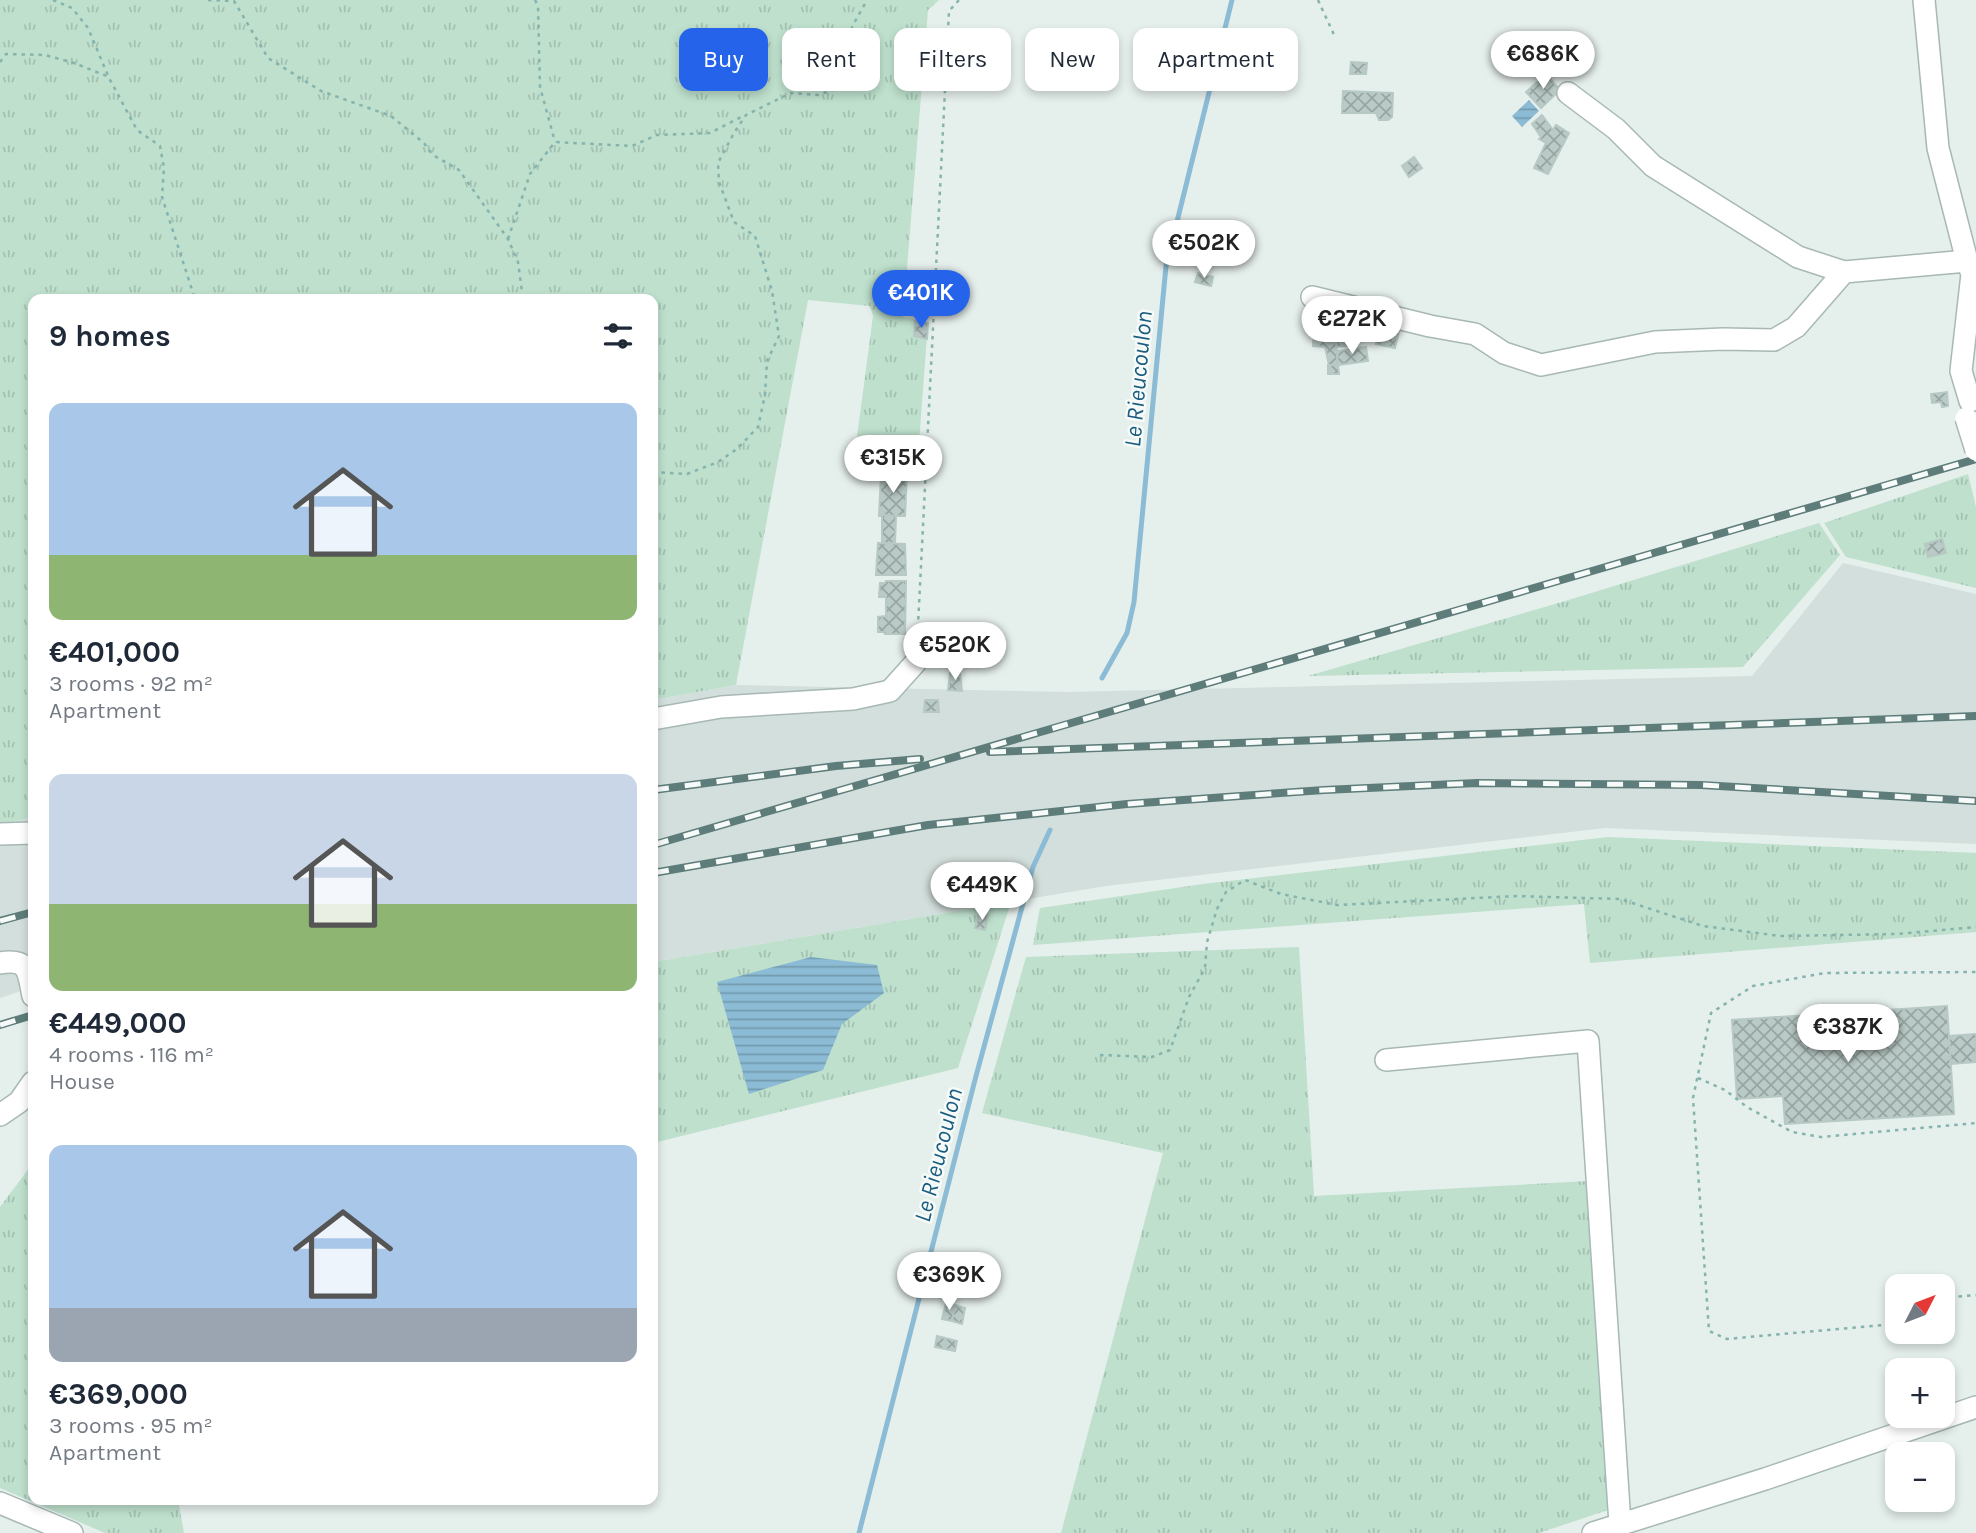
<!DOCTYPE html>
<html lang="en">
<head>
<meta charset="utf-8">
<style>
  body { margin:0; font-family:Karla,sans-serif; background:#f2f2f3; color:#1f2937; height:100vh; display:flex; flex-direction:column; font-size:26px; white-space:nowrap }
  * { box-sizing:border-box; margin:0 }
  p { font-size:23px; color:#747a83 }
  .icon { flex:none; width:38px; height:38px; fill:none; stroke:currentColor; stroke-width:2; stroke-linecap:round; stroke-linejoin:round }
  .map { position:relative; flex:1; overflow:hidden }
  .side { position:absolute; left:28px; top:294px; width:630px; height:1211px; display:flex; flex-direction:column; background:#fff; border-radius:14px; box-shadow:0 4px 10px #0003 }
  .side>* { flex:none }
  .hud { position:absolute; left:679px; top:28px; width:665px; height:63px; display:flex; gap:14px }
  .needle { width:46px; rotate:48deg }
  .controls { position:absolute; left:1885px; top:1274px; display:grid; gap:14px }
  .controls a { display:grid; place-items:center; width:70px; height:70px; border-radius:14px; background:#fff; box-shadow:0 4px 10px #0003; font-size:35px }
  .price { position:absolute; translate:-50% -60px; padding:0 16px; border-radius:24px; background:#fff; color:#222; font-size:23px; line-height:46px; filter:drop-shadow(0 2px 4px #0008) }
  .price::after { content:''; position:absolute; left:50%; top:42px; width:21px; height:16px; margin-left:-10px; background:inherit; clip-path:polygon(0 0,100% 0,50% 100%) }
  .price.current { background:#2563eb; color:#fff }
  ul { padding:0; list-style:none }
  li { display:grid; align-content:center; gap:14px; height:371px; padding:0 21px }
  li span { display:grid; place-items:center; height:217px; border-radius:14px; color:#555 }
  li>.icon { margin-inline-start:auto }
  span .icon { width:126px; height:126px; fill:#fffc; stroke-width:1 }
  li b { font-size:30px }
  h2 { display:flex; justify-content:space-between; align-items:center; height:84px; padding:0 21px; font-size:30px }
  .tag { padding:0 24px; border-radius:14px; background:#fff; box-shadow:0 4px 10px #0003; font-size:24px; line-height:63px }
  .tag.current { background:#2563eb; color:#fff }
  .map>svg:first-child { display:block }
</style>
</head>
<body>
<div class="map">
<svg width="1976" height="1533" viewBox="0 0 1976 1533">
  <defs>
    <pattern id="grass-tufts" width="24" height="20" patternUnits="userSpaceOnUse" patternTransform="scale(1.75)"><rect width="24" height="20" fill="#bee0cd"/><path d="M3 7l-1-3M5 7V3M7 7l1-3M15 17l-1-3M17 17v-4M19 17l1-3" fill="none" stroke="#a3c1b1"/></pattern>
    <pattern id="water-rules" width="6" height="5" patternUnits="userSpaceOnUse" patternTransform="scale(1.75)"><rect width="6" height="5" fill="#8cbcd5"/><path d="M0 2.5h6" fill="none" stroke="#729aae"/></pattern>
    <pattern id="building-cross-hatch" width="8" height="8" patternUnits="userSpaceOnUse" patternTransform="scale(1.75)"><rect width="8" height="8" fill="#bacac6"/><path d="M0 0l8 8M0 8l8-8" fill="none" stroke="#97a6a2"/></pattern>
  </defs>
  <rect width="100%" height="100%" fill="#e5efec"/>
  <g fill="#d3dfdc">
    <path d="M1843,563l133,31v250l-371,-16 -499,58 -453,76v-262l83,-15 333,7 683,-16z"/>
    <path d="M33,817v170l-33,11v-173z"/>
  </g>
  <g fill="url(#grass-tufts)">
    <path d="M0,0h939l-11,10 -25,307 25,5 -10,135 -64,3 19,-144 -3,-10 -62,-6 -72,385 -83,15v-401h-620v518l-33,8z"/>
    <path d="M1968,474l8,33v81l-130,-31 -22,-34z"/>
    <path d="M1819,523l21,32 -97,112 -435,9 254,-74z"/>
    <path d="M1608,837l368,16v79l-386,31 -6,-59 -551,41 7,-37 163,-24z"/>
    <path d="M1011,902l-53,166 -305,75v-181z"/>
    <path d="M1299,947l15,249 274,-15 20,329 -69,23h-478l102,-380 -181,-40 44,-156z"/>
    <path d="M33,1163v337h145l6,33h-79l-105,-45v-281z"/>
  </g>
  <g fill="url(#water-rules)">
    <path d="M1529,100l10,11 -17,16 -10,-11z"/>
    <path d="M811,957l66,8 7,28 -42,31 -19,46 -74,24 -32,-112z"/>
  </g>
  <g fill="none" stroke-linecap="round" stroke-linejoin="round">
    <g stroke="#8cbcd5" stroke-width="5">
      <path d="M1102,678l25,-45 7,-31 32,-336 66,-266"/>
      <path d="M859,1533l117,-457 57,-209 17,-37"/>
    </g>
  </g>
  <g fill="url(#building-cross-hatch)" stroke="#b7c9c5" stroke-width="2">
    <path d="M1351,62l16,1 -1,11h-16z"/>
    <path d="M1546,74l14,16 -19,18 -15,-16z"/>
    <path d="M1343,91l50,2 -1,24 -4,3h-9l-3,-7h-34z"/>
    <path d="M1542,115l11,15 3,-5 13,8 -21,41 -14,-6 12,-25 -7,-4 2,-2 -9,-13z"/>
    <path d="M1414,157l8,11 -13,9 -7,-11z"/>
    <path d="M1198,273l15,4 -2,9 -16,-4z"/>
    <path d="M1314,308l13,4 1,7h6l4,46h-9l-4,-18 -12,-1v-5l4,-1v-4l-4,-1z"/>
    <path d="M1356,317l1,18 -21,1 -1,-2h13l-1,-16z"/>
    <path d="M1347,318l1,16h-13l-1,-15z"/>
    <path d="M915,321l13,2 -1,16 -13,-3z"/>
    <path d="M1381,323l19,4 -5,21 -19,-4z"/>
    <path d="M1357,335l1,10 -21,2 -1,-11z"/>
    <path d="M1366,347l2,14 -30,4 -1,-14z"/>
    <path d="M1328,365h10l1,9h-11z"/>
    <path d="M1947,392l1,14 -6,1 -1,-5 -9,1 -1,-9z"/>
    <path d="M906,458l1,15 -26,1 -1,-15z"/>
    <path d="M907,473l-2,43h-26l2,-42z"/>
    <path d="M882,515l14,1 -1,27h-13z"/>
    <path d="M1942,539l4,14 -18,4 -3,-13z"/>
    <path d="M878,543l27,1 1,31h-30z"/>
    <path d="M886,581h20l-1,53h-20l-1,-2h-6v-15l8,-1v-19h-7l1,-14h5z"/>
    <path d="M950,673h10l2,18 -14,-1z"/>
    <path d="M925,700h13l1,12h-15z"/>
    <path d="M979,913l9,2 -3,15 -10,-2z"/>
    <path d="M1947,1006l7,108 -169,10 -2,-28 -46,3 -5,-79z"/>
    <path d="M1976,1034v28l-25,2 -2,-28z"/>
    <path d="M946,1303l9,2 -3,16 -10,-2z"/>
    <path d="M955,1305l10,3 -3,16 -10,-3z"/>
    <path d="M937,1336l20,5 -2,10 -20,-4z"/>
  </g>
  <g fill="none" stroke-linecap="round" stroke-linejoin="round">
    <defs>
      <g id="minor">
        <path d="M1924,0l14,148 29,113"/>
        <path d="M1568,93l48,36 37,37 145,91 46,15"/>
        <path d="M1312,297l118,29 45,8 29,19 37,12 114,-23 68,-3 51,1 22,-13 48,-55 123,-11 5,13 -11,97 9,30"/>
        <path d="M653,719l68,-12 132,-8 37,-8 26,-29"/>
        <path d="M0,834l33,-1"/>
        <path d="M0,963c30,-5 28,10 33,33"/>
        <path d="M1386,1060l202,-19 32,483"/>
        <path d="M0,1115l19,-13 14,-20"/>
        <path d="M0,1503l72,30"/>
        <path d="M1593,1533l172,-54 211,-72"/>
      </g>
    </defs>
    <use href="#minor" stroke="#a7b8b5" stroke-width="24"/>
    <g stroke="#85b3ad" stroke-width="2.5" stroke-dasharray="3.5 5" stroke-linecap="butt">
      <path d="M53,0l19,8 16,20 21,50 28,52 23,16 4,22 -2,29 33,102"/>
      <path d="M208,0l26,1 34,57 53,33 70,25 33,27 9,12 26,15 49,69 10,23 5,37"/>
      <path d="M535,0l3,6 2,81 15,55"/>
      <path d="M1318,0l17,37"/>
      <path d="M0,62l6,-8 39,1 29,8 35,14"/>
      <path d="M508,239l22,-65 25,-32 77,4 25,-11 53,-2 33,-17"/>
      <path d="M653,472l34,2 31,-12 19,-13 21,-22 7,-32 2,-34 12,-25 -7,-45 -17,-55 -21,-14 -15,-40 -1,-19 16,-30 12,-18 45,-22 27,2 23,-8 19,-18 -7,-25 -1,-17 15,-27"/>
      <path d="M917,645l32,-634 10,-11"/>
      <path d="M1100,1055l52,2 18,-7 19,-53 16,-29 2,-26 10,-33 9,-17 19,-12 36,14 56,11 180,-9 103,3 83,27 77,10 118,-2 78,-7"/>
      <path d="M1698,1078l27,12 22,17 45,25 29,5 155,-14"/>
      <path d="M1942,1300l10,-3 24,-2"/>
      <path d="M1897,1319l-14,6 -156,14 -18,-8 -16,-233 18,-85 42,-27 72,-13 151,-1"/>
    </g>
    <use href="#minor" stroke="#fff" stroke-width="21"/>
    <defs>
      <g id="rail">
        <path d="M990,752l986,-36"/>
        <path d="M653,790l183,-24 84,-7"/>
        <path d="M653,845l1323,-386"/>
        <path d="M653,873l275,-48 199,-21 197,-14 153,-7 224,2 275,16"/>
        <path d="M0,921l33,-9"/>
        <path d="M0,1025l33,-10"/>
      </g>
    </defs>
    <use href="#rail" stroke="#5e7d7a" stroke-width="8"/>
    <use href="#rail" stroke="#f6fbf9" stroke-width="5" stroke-dasharray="16" stroke-linecap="butt"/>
    <defs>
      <path id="minor-bridge" d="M1966,418l10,32"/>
    </defs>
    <use href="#minor-bridge" stroke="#a7b8b5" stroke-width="24" stroke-linecap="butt"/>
    <use href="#minor-bridge" stroke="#fff" stroke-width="21"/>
  </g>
  <g text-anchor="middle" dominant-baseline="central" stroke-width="5" stroke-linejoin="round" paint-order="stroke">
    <g font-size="24" font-style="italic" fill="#1a5d80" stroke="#f6fbf9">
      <text transform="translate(1138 379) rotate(-85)">Le Rieucoulon</text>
      <text transform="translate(938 1155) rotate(-76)">Le Rieucoulon</text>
    </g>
  </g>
</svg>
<div class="controls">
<a><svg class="needle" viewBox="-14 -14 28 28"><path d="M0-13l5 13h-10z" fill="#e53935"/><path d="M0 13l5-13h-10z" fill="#747a83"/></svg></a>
<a>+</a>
<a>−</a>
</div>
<b class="price" style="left:1543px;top:91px">€686K</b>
<b class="price" style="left:1204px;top:280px">€502K</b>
<b class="price current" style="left:921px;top:330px">€401K</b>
<b class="price" style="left:1352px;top:356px">€272K</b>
<b class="price" style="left:893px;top:495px">€315K</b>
<b class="price" style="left:955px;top:682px">€520K</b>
<b class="price" style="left:982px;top:922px">€449K</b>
<b class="price" style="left:1848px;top:1064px">€387K</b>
<b class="price" style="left:949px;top:1312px">€369K</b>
<div class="hud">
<a class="tag current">Buy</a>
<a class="tag">Rent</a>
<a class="tag">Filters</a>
<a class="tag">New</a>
<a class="tag">Apartment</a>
</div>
<section class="side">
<h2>9 homes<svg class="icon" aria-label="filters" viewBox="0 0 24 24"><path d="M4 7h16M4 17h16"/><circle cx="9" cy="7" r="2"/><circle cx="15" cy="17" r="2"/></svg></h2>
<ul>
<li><span style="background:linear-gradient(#a9c7e8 70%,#8fb573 0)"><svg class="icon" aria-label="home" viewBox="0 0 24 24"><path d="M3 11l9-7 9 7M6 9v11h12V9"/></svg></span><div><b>€401,000</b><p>3 rooms · 92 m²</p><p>Apartment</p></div></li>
<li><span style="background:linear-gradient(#c9d6e8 60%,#8fb573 0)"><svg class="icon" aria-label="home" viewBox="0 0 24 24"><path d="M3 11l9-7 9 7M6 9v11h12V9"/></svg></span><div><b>€449,000</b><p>4 rooms · 116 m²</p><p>House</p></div></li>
<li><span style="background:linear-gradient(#a9c7e8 75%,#9aa5b1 0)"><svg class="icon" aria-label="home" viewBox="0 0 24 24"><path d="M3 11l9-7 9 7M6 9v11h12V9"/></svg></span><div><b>€369,000</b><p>3 rooms · 95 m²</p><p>Apartment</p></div></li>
</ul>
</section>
</div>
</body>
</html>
